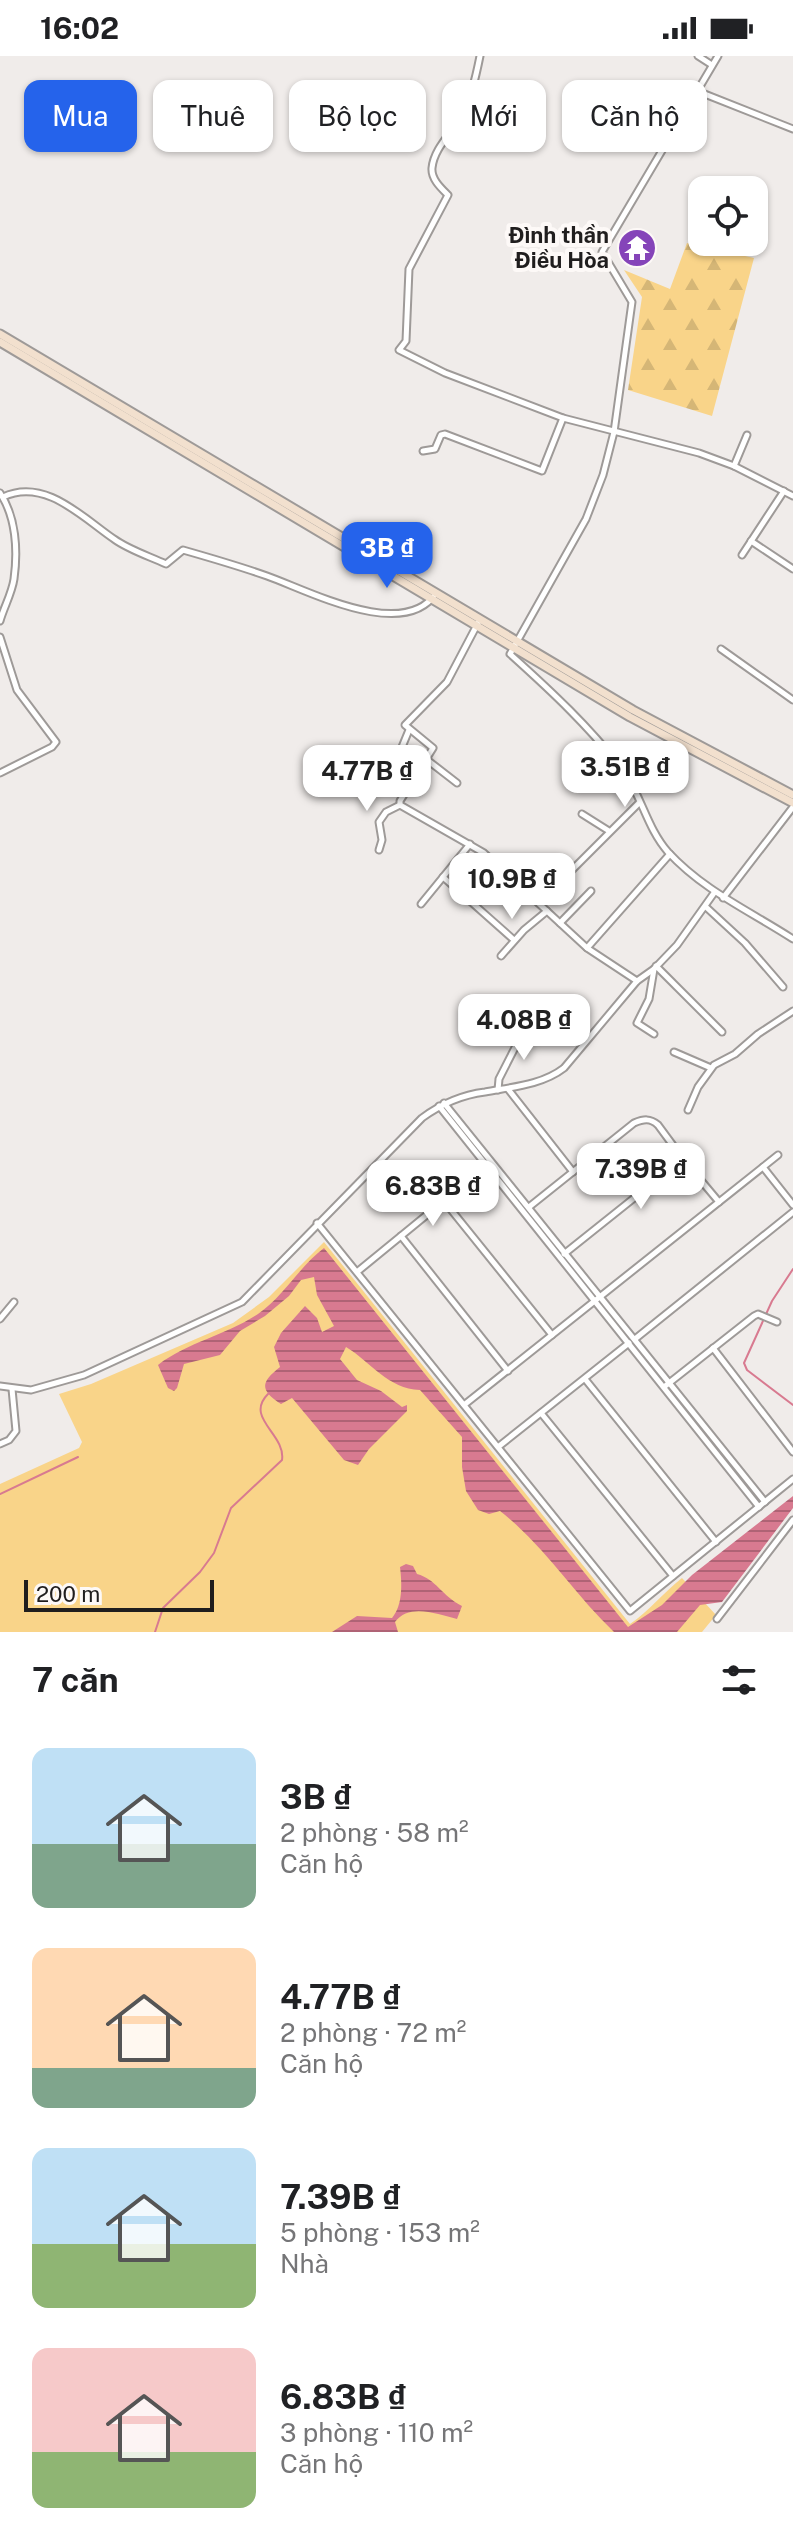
<!DOCTYPE html>
<html lang="vi">
<head>
<meta charset="utf-8">
<style>
  body { margin:0; font-family:"Public Sans",sans-serif; background:#f2f2f2; color:#202124; height:100vh; display:flex; flex-direction:column; font-size:30px; white-space:nowrap }
  * { box-sizing:border-box; margin:0 }
  p { font-size:26px; color:#757577 }
  .icon { flex:none; width:44px; height:44px; fill:none; stroke:currentColor; stroke-width:2; stroke-linecap:round; stroke-linejoin:round }
  .map { position:relative; height:1576px; overflow:hidden }
  .details { display:flex; flex-direction:column; background:#fff; flex:1 }
  .details>* { flex:none }
  .hud { position:absolute; left:24px; top:24px; width:746px; height:72px; display:flex; gap:16px }
  .tools { position:absolute; left:688px; top:120px; display:grid; gap:16px }
  .tools a { display:grid; place-items:center; width:80px; height:80px; border-radius:16px; background:#fff; box-shadow:0 2px 6px #0004; font-size:40px }
  .scale { position:absolute; left:24px; bottom:20px; width:190px; box-sizing:border-box; padding-left:8px; border:4px solid #201e1e; border-top:0; font-size:22px; line-height:28px; white-space:nowrap; color:#201e1e; -webkit-text-stroke:6px #fdf9f7; paint-order:stroke }
  .price { position:absolute; translate:-50% -68px; padding:0 18px; border-radius:16px; background:#fff; color:#222; font-size:26px; line-height:52px; filter:drop-shadow(0 2px 4px #0008) }
  .price::after { content:''; position:absolute; left:50%; top:48px; width:24px; height:18px; margin-left:-12px; background:inherit; clip-path:polygon(0 0,100% 0,50% 100%) }
  .price.on { background:#2563eb; color:#fff }
  ul { padding:0; list-style:none }
  li { display:flex; align-items:center; gap:24px; height:200px; padding:0 32px }
  li span { display:grid; place-items:center; flex:none; width:224px; height:160px; border-radius:16px; color:#555 }
  li>.icon { margin-inline-start:auto }
  span .icon { width:96px; height:96px; fill:#fffc; stroke-width:1 }
  li b { font-size:34px }
  h2 { display:flex; justify-content:space-between; align-items:center; height:96px; padding:0 32px; font-size:34px }
  .chip { padding:0 28px; border-radius:16px; background:#fff; box-shadow:0 2px 6px #0004; font-size:28px; line-height:72px }
  .chip.on { background:#2563eb; color:#fff }
  .status { display:flex; justify-content:space-between; align-items:center; height:56px; padding:0 40px; background:#fff; direction:ltr }
  .status svg { height:22px; fill:currentColor }
  .map>svg:first-child { display:block }
</style>
</head>
<body>
<div class="status"><b>16:02</b><svg viewBox="0 0 49 12"><path d="M0 12V9h3v3zM5 12V6h3v6zM10 12V3h3v9zM15 12V0h3v12zM26 1h20v11H26zM47 4h2v5h-2z"/></svg></div>
<div class="map">
<svg width="793" height="1576" viewBox="0 0 793 1576">
  <defs>
    <pattern id="forest-firs" width="22" height="20" patternUnits="userSpaceOnUse" patternTransform="scale(2)"><rect width="22" height="20" fill="#f9d489"/><path d="M5 1l3.5 6h-7zM16 11l3.5 6h-7z" fill="#d5b676"/></pattern>
    <pattern id="water-rules" width="6" height="5" patternUnits="userSpaceOnUse" patternTransform="scale(2)"><rect width="6" height="5" fill="#d87a90"/><path d="M0 2.5h6" fill="none" stroke="#af6375"/></pattern>
  </defs>
  <rect width="100%" height="100%" fill="#f0ecea"/>
  <path fill="#f9d489" d="M324,1186l306,382c19,-13 33,-31 52,-46l34,37 -14,17h-702v-148l79,-36 3,-6 -23,-48 32,-10 142,-61 36,-26z"/>
  <path fill="url(#forest-firs)" d="M687,187l67,15 -42,158 -84,-26 14,-93 -18,-27 46,19z"/>
  <g fill="url(#water-rules)">
    <path d="M324,1192l304,379 34,-22 30,-30 101,-79v12l-71,94 -22,3 -23,27h-63c-40,-38 -70,-87 -114,-121l-11,3 -11,-4 -12,-19 -4,-24v-30l-42,-47c-32,-1 -49,-28 -74,-43l-6,12 17,21 24,11 21,16 5,-2v6l-38,38 -11,16 -14,-5 -52,-62 -11,6c-22,-14 -20,-22 -1,-37l-6,-20 7,-14 24,-27 12,12 5,14 12,-6 -17,-31 -3,-18 -13,3 -12,16 -24,20 -25,15 -20,24 -36,9 -7,24 -3,3 -6,-3 -10,-23c30,-23 69,-30 100,-51 26,-18 41,-47 66,-66z"/>
    <path d="M406,1508l7,2 4,8c19,5 25,22 45,32l-5,13c-20,-5 -48,-16 -62,3l3,10h-66l25,-16 35,2c11,-13 10,-34 8,-51z"/>
  </g>
  <g fill="none" stroke-linecap="round" stroke-linejoin="round">
    <g stroke="#d87a90" stroke-width="2">
      <path d="M793,1213l-21,32 -28,62 3,7 46,35"/>
      <path d="M0,1438l78,-37"/>
      <path d="M155,1576l8,-24 37,-36 14,-19 17,-45 51,-48c4,-26 -38,-42 -14,-66"/>
    </g>
    <defs>
      <g id="minor">
        <path d="M480,0c-4,20 -9,43 -20,62 -8,15 -26,30 -28,50 -1,11 9,20 16,27l-39,74 -3,72 -7,9 46,23 118,45 136,35 35,13 59,30"/>
        <path d="M698,0l14,9"/>
        <path d="M718,0l-116,196 30,50 -18,130 -11,43 -17,44 -76,135c40,36 81,74 114,118 18,25 23,56 44,80 36,39 82,59 125,87"/>
        <path d="M697,35l96,38"/>
        <path d="M423,395l12,-2 6,-14 4,-1 97,37 21,-53"/>
        <path d="M734,410l13,-31"/>
        <path d="M0,437c16,24 18,57 14,86 -2,14 -10,28 -14,42"/>
        <path d="M3,441c42,-20 80,21 111,42 15,11 35,17 52,25l17,-14c28,8 56,16 84,26 40,14 137,66 169,17"/>
        <path d="M751,485l42,28"/>
        <path d="M742,499l42,-64"/>
        <path d="M478,567l-31,59 -42,43 28,23 -33,53v4l84,48 103,95 50,33"/>
        <path d="M0,581l17,53 39,52 -4,5 -52,26"/>
        <path d="M721,593l72,51"/>
        <path d="M351,695l32,19h6l6,-6 14,-34"/>
        <path d="M426,703l31,24"/>
        <path d="M582,758l27,17"/>
        <path d="M379,794l3,-10 -3,-18 7,-10 14,-7"/>
        <path d="M443,821l71,63"/>
        <path d="M723,842l70,-91"/>
        <path d="M539,847l100,-100"/>
        <path d="M421,848l49,-60"/>
        <path d="M706,851l39,36 38,44"/>
        <path d="M560,867l31,-32"/>
        <path d="M587,892l83,-94"/>
        <path d="M501,900l23,-26 23,-19"/>
        <path d="M656,910l66,66"/>
        <path d="M654,913l-5,30 -12,24 17,11"/>
        <path d="M674,996l37,16"/>
        <path d="M508,1033l65,83"/>
        <path d="M498,1034l1,-11 26,-51"/>
        <path d="M444,1047l321,399"/>
        <path d="M439,1050l320,401"/>
        <path d="M688,1054l10,-23 16,-22 21,-11 23,-20 35,-23"/>
        <path d="M763,1111l30,38"/>
        <path d="M444,1145l108,134"/>
        <path d="M529,1151l105,-84c10,-4 16,-5 24,2l25,34"/>
        <path d="M317,1167l313,388 163,-132"/>
        <path d="M401,1180l107,135"/>
        <path d="M564,1198l119,-95 36,43"/>
        <path d="M357,1216l132,-108"/>
        <path d="M0,1263l14,-17"/>
        <path d="M635,1283l158,-127"/>
        <path d="M713,1292l80,104"/>
        <path d="M585,1323l131,163"/>
        <path d="M0,1330l31,4 53,-15 158,-73 180,-184c19,-14 39,-23 63,-26 27,-5 57,-7 79,-24l73,-87 17,-12 23,-24 37,-52"/>
        <path d="M664,1331l90,-71 4,-2 19,8"/>
        <path d="M464,1349l314,-250"/>
        <path d="M541,1357l132,163"/>
        <path d="M0,1388l9,-4 7,-9 -4,-42"/>
        <path d="M498,1391l131,-104"/>
        <path d="M717,1563l76,-99"/>
      </g>
      <g id="secondary">
        <path d="M0,278l633,376 160,85"/>
        <path d="M0,286l630,375 163,86"/>
      </g>
    </defs>
    <use href="#minor" stroke="#9e9a98" stroke-width="9"/>
    <use href="#secondary" stroke="#9e9a98" stroke-width="11"/>
    <use href="#minor" stroke="#fff" stroke-width="5"/>
    <use href="#secondary" stroke="#f2e0ce" stroke-width="7"/>
  </g>
  <defs>
    <symbol id="temple-disc" viewBox="-11 -11 22 22"><circle r="9.5" fill="#8544b9" stroke="#fdf9f7"/><path d="M0-6L5-2H3V0L6.5 2.5H4V6H1.5V3h-3V6H-4V2.5H-6.5L-3 0V-2H-5Z" fill="#fff"/></symbol>
  </defs>
  <g fill-rule="evenodd">
    <use href="#temple-disc" x="615" y="170" width="44" height="44"/>
  </g>
  <g text-anchor="middle" dominant-baseline="central" stroke-width="8" stroke-linejoin="round" paint-order="stroke">
    <g font-size="22" font-weight="bold" fill="#201e1e" stroke="#fdf9f7" text-anchor="end">
      <text x="609" y="179">Đình thần<tspan x="609" dy="25">Điều Hòa</tspan></text>
    </g>
  </g>
</svg>
<div class="tools">
<a><svg class="icon" aria-label="locate" viewBox="0 0 24 24"><circle cx="12" cy="12" r="6"/><path d="M12 2v4M12 18v4M2 12h4M18 12h4"/></svg></a>
</div>
<div class="scale">200 m</div>
<b class="price on" style="left:387px;top:534px">3B ₫</b>
<b class="price" style="left:625px;top:753px">3.51B ₫</b>
<b class="price" style="left:367px;top:757px">4.77B ₫</b>
<b class="price" style="left:512px;top:865px">10.9B ₫</b>
<b class="price" style="left:524px;top:1006px">4.08B ₫</b>
<b class="price" style="left:641px;top:1155px">7.39B ₫</b>
<b class="price" style="left:433px;top:1172px">6.83B ₫</b>
<div class="hud">
<a class="chip on">Mua</a>
<a class="chip">Thuê</a>
<a class="chip">Bộ lọc</a>
<a class="chip">Mới</a>
<a class="chip">Căn hộ</a>
</div>
</div>
<section class="details">
<h2>7 căn<svg class="icon" aria-label="filters" viewBox="0 0 24 24"><path d="M4 7h16M4 17h16"/><circle cx="9" cy="7" r="2"/><circle cx="15" cy="17" r="2"/></svg></h2>
<ul>
<li><span style="background:linear-gradient(#bfe0f5 60%,#7fa58c 0)"><svg class="icon" aria-label="home" viewBox="0 0 24 24"><path d="M3 11l9-7 9 7M6 9v11h12V9"/></svg></span><div><b>3B ₫</b><p>2 phòng · 58 m²</p><p>Căn hộ</p></div></li>
<li><span style="background:linear-gradient(#ffd9b3 75%,#7fa58c 0)"><svg class="icon" aria-label="home" viewBox="0 0 24 24"><path d="M3 11l9-7 9 7M6 9v11h12V9"/></svg></span><div><b>4.77B ₫</b><p>2 phòng · 72 m²</p><p>Căn hộ</p></div></li>
<li><span style="background:linear-gradient(#bfe0f5 60%,#8fb573 0)"><svg class="icon" aria-label="home" viewBox="0 0 24 24"><path d="M3 11l9-7 9 7M6 9v11h12V9"/></svg></span><div><b>7.39B ₫</b><p>5 phòng · 153 m²</p><p>Nhà</p></div></li>
<li><span style="background:linear-gradient(#f6c9c9 65%,#8fb573 0)"><svg class="icon" aria-label="home" viewBox="0 0 24 24"><path d="M3 11l9-7 9 7M6 9v11h12V9"/></svg></span><div><b>6.83B ₫</b><p>3 phòng · 110 m²</p><p>Căn hộ</p></div></li>
</ul>
</section>
</body>
</html>
